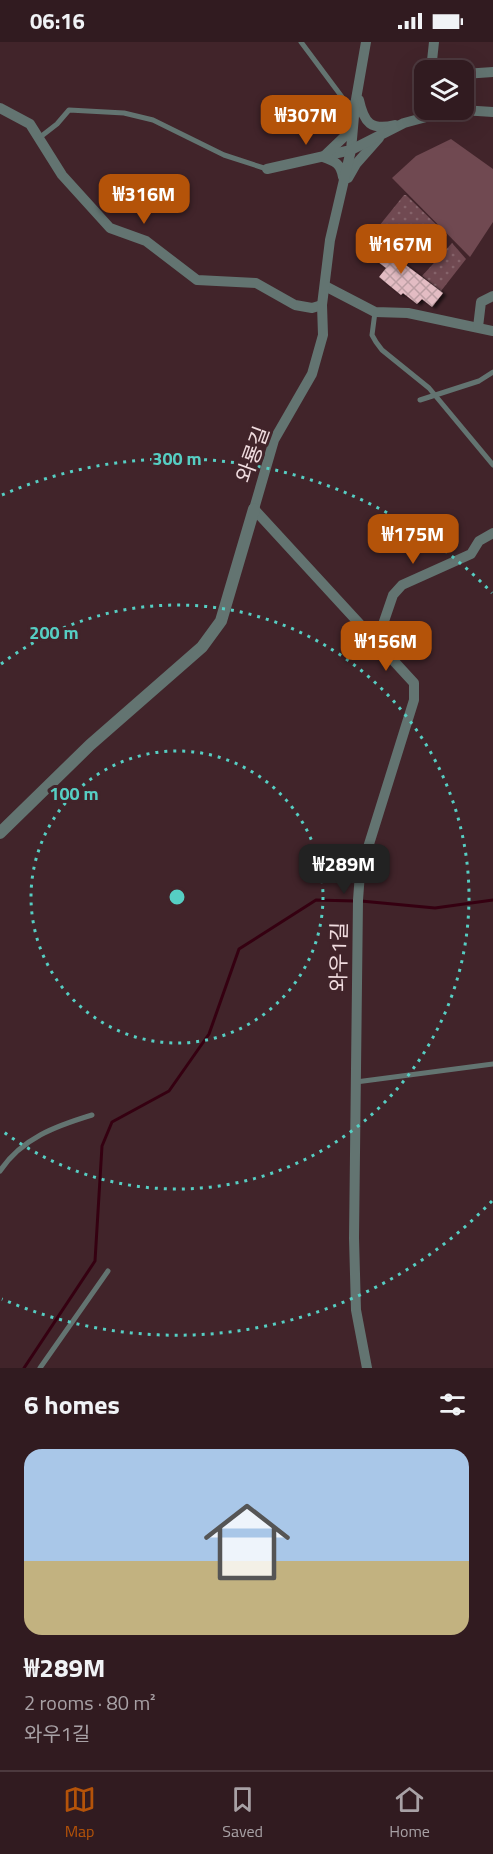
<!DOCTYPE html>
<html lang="en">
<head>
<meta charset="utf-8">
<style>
  body { margin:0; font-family:"Titillium Web","Noto Sans KR",sans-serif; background:#3d282d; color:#f1f3f6; height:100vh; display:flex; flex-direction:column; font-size:22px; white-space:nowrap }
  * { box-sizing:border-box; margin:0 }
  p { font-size:20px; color:#a8a1a5 }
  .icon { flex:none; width:33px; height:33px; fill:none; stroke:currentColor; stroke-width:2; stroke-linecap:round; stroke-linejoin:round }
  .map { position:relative; height:1326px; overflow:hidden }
  .sheet { display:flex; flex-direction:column; background:#311b20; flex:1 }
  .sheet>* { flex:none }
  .tools { position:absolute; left:414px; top:18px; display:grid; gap:12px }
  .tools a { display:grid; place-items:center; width:60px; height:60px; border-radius:12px; background:#311b20; box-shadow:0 6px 24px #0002,0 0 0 2px #4c393e; font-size:30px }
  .price { position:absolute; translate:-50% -51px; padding:0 14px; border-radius:12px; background:#b45309; color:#fff; font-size:20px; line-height:39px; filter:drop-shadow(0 2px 3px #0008) }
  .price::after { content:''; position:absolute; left:50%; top:36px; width:18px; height:14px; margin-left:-9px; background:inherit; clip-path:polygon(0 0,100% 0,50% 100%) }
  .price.on { background:#222; color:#fff }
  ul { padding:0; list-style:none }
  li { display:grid; align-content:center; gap:12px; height:318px; padding:0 24px }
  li+li { border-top:2px solid #4c393e }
  li span { display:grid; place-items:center; height:186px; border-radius:18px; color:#555 }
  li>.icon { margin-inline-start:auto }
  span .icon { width:108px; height:108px; fill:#fffc; stroke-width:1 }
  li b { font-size:26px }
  h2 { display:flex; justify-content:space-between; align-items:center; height:72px; padding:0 24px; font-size:26px }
  .status { display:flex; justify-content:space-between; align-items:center; height:42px; padding:0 30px; background:#311b20; direction:ltr }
  .status svg { height:16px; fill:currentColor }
  .dock { display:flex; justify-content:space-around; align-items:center; height:84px; border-top:2px solid #4c393e; background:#311b20; font-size:16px; color:#a8a1a5 }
  .dock a { display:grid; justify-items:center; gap:3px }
  .dock .on { color:#b45309 }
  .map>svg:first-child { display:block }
</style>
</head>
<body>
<div class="status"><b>06:16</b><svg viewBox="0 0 49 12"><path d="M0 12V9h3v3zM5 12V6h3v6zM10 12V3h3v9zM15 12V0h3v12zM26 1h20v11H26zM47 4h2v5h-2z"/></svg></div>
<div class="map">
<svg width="493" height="1326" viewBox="0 0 493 1326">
  <defs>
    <pattern id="grass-dots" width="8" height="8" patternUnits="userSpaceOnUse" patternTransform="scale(1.5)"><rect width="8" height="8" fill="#704951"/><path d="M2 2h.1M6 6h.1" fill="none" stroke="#85636a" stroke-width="1.8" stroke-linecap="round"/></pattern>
    <pattern id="building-cross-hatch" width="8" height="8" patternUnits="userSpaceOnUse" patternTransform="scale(1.5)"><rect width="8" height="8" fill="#e3bcc3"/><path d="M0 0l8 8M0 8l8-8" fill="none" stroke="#bc9ea3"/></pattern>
    <filter id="shadow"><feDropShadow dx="3.5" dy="2" stdDeviation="1.5" flood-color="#0009"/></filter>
  </defs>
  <rect width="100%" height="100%" fill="#41242a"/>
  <g fill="url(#grass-dots)">
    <path d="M404,153h2l41,40 -22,27 -46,-36z"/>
    <path d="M452,201l14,16 -25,32 -19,-15z"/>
  </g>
  <path fill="#704951" d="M451,97l42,30v53l-23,35 -78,-79 24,-22z"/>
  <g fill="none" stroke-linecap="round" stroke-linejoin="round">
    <g stroke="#350011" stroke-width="3">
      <path d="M361,859l74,7 58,-8"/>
      <path d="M24,1326l71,-107 7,-115 10,-24 57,-31 40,-57 30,-85 77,-49 38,1"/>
    </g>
  </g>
  <path fill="url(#building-cross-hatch)" filter="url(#shadow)" d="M366,193l77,58 -11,14 -10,-8 -5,5 -14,-11 -2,2 -22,-18 7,-9 -29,-22z"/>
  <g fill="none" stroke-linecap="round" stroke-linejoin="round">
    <g stroke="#637471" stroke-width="5">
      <path d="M301,0l44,59 10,4"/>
      <path d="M39,96l18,-14 12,-14 55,3 29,7 71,35 43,14"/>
      <path d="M375,270l-3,23 4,7 6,8 47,38 64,77"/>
      <path d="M420,358l59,-19 14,-9"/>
      <path d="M356,1040l137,-18"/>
      <path d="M0,1129c22,-33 56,-45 92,-56"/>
      <path d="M40,1326l68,-97"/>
    </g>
    <g stroke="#637471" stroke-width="10">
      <path d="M431,28l3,-28"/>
      <path d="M464,32l29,-2"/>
      <path d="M359,58c5,23 12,31 36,25"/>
      <path d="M0,66l30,16 32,51 48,53 36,13 51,39 59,3 39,22 17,3 10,-3"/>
      <path d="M267,127l84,-19 4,-45 11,-63"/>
      <path d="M343,135c-2,-13 -8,-16 -20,-20l21,-20 7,-14"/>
      <path d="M348,136l8,-14 23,-26"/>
      <path d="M325,244l50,26 33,1 85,18"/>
      <path d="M478,285l3,-25 12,-6"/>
      <path d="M374,597l6,-6 13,-38 9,-10 69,-31 8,-13 14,-8"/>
      <path d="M367,1326l-11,-58 -2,-72 4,-338 2,-27 54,-173v-17l-160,-174 20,-69 38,-66 11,-39 -1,-30 8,-65 21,-90 53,-27 26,-7 32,-6 31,2"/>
    </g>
    <path stroke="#637471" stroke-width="12" d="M0,791l90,-88 112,-98 19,-26 33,-112"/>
  </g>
  <g fill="none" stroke="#56cec3" stroke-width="3" stroke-dasharray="3 6">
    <circle cx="177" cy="855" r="146"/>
    <path d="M1 622A292 292 0 1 1 1 1088"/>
    <path d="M492 1159A438 438 0 0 1 2 1257M2 453A438 438 0 0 1 492 551"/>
  </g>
  <g text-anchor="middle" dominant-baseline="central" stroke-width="6" stroke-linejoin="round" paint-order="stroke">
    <g font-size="21" fill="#f0dcdf" stroke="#41242a">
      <text transform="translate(252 412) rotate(-70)">와룡길</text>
      <text transform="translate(338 915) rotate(-89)">와우1길</text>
    </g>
  </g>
  <circle cx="177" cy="855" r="9" fill="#56cec3" stroke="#41242a" stroke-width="3"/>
  <g font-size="18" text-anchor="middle" font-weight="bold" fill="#56cec3" stroke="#41242a" stroke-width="6" stroke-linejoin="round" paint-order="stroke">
    <text x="177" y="423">300 m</text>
    <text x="54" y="597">200 m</text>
    <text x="74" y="758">100 m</text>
  </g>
</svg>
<div class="tools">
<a><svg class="icon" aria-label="layers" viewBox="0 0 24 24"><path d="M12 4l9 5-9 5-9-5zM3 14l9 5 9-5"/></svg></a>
</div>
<b class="price" style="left:306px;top:104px">₩307M</b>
<b class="price" style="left:144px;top:183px">₩316M</b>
<b class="price" style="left:401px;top:233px">₩167M</b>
<b class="price" style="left:413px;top:523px">₩175M</b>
<b class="price" style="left:386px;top:630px">₩156M</b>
<b class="price on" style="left:344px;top:853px">₩289M</b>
</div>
<section class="sheet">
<h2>6 homes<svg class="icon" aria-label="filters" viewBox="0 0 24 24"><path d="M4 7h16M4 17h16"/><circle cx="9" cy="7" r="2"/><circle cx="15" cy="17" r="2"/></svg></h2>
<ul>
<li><span style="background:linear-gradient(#a9c7e8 60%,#c2b280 0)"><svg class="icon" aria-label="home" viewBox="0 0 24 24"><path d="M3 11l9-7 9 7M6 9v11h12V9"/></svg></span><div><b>₩289M</b><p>2 rooms · 80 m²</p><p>와우1길</p></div></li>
</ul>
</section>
<nav class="dock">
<a class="on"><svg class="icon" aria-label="map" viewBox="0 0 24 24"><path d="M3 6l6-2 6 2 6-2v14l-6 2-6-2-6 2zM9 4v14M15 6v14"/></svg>Map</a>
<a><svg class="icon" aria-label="saved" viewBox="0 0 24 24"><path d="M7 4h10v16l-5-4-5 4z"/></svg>Saved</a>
<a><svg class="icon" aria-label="home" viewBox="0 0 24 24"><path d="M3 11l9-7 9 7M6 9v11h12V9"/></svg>Home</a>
</nav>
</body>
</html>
